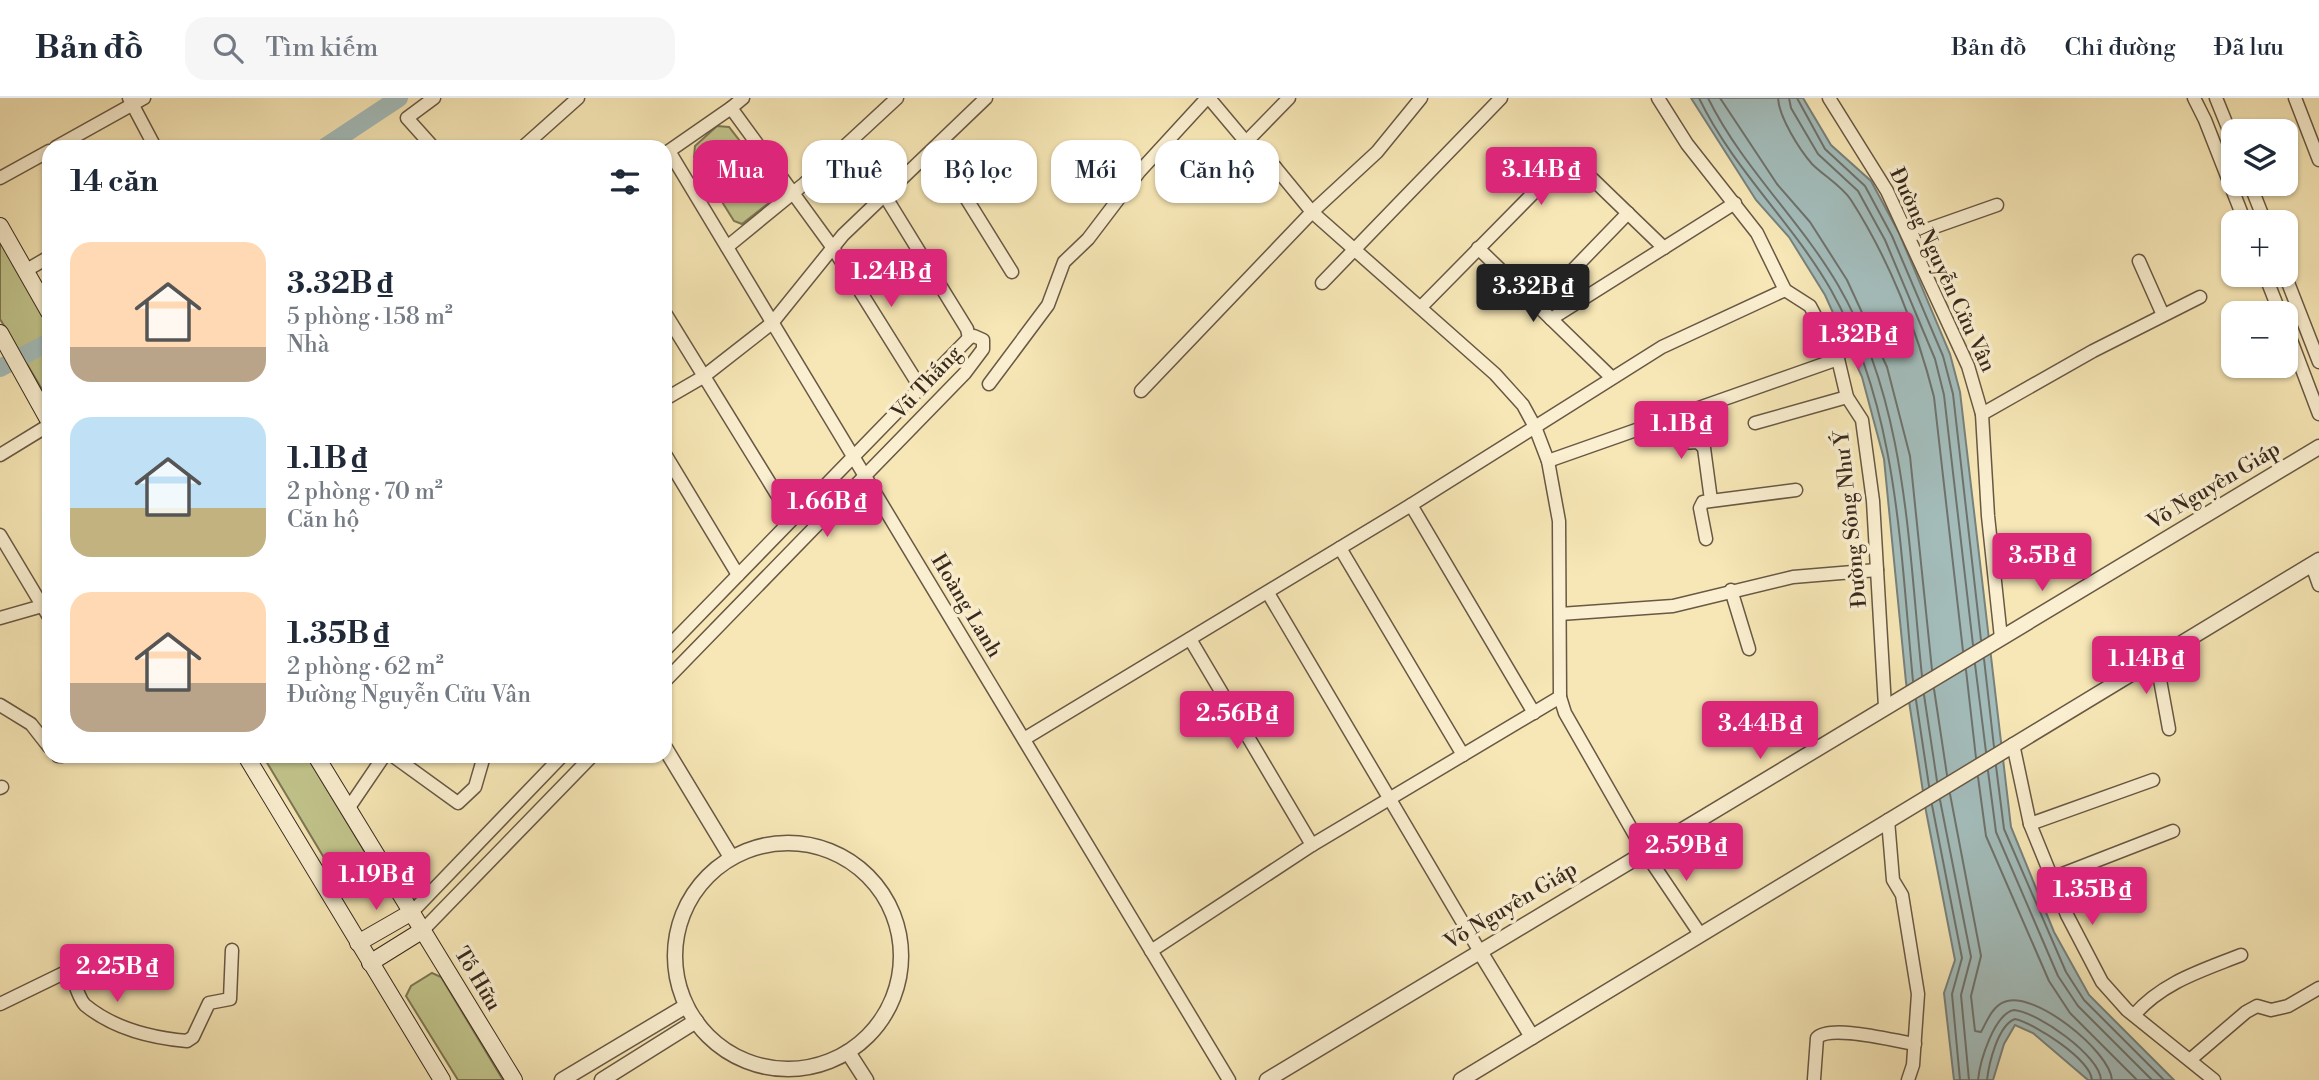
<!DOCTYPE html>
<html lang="vi">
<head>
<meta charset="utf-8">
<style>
  body { margin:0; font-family:"Libre Bodoni",serif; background:#f6f6f7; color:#1f2937; height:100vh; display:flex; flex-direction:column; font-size:26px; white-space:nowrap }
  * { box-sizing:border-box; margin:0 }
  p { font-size:23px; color:#747a83 }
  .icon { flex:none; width:38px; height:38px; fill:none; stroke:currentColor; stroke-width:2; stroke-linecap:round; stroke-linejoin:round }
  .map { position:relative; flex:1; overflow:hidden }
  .drawer { position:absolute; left:42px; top:42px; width:630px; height:623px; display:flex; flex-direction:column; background:#fff; border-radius:21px; box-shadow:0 2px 5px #0004 }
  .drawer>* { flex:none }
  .guide { position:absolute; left:693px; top:42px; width:665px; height:63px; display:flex; gap:14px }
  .buttons { position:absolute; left:2221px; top:21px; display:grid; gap:14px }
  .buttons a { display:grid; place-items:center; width:77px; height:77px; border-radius:14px; background:#fff; box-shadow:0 2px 5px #0004; font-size:35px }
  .price { position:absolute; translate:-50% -60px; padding:0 16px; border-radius:7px; background:#db2777; color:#fff; font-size:23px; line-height:46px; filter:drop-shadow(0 2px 4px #0008) }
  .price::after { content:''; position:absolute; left:50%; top:42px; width:21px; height:16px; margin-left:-10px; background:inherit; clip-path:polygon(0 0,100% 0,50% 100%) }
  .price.on { background:#222; color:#fff }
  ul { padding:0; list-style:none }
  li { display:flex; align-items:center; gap:21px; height:175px; padding:0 28px }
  li span { display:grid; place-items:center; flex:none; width:196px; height:140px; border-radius:21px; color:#555 }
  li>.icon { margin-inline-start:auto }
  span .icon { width:84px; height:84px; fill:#fffc; stroke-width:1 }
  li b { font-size:30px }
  h2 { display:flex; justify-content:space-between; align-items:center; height:84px; padding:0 28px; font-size:30px }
  .tag { padding:0 24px; border-radius:21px; background:#fff; box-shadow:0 2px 5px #0004; font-size:24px; line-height:63px }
  .tag.on { background:#db2777; color:#fff }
  header { display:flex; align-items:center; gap:42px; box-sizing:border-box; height:98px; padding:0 35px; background:#fff; border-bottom:2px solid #e0e1e3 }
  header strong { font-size:33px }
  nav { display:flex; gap:38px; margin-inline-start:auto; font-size:24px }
  .search { width:490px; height:63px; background:#f6f6f7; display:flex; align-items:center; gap:18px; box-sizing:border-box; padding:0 24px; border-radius:21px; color:#747a83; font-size:26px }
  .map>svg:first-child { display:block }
</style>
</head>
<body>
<header>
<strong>Bản đồ</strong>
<div class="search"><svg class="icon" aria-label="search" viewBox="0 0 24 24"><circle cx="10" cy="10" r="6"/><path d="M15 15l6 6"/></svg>Tìm kiếm</div>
<nav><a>Bản đồ</a><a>Chỉ đường</a><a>Đã lưu</a></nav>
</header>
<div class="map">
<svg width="2319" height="982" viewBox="0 0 2319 982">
  <rect width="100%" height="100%" fill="#f7e7b6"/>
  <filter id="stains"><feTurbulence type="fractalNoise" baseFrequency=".00286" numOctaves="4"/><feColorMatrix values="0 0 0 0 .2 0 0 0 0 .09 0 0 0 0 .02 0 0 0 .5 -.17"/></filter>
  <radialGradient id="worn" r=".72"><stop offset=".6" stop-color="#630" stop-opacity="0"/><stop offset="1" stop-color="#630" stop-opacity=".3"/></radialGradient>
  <g fill="#c1c48b" stroke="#7c7654" stroke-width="2">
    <path d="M717,28l12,1 46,59 -1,13 -32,25 -8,-3 -40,-64 1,-11z"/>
    <path d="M0,142l49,84v77l-49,-82z"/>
    <path d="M263,658h44l70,116c-3,14 -20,22 -33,19z"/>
    <path d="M432,875l9,4 62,103h-45l-52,-84 5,-10z"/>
  </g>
  <path fill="#a3bcba" stroke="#78817c" stroke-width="2" d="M1691,0h112l28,47 40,36 28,52 51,121 10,38 51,435 43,105 35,63 85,85h-86l-55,-47 -18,-8 -11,19 -11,36h-39l-10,-87 11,-33 -29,-149 -20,-129 -22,-223 -22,-82 -37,-82 -36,-58 -33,-37z"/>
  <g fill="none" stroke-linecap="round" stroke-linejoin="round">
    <g stroke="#6e726c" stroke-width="2">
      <path d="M1699,0c34,71 93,124 132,192 67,119 69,258 82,391"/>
      <path d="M1708,0c34,69 92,122 130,187 69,118 70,259 84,391"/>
      <path d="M1720,0l57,86 33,38 37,58 40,87 23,89 22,214"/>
      <path d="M1778,0c1,19 21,51 34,66 12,12 30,22 39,36 38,59 66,130 83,197l29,254"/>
      <path d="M1789,0l2,10 27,46 40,37 27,49 50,119 9,36 29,250"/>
      <path d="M1797,0l28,51 40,37 27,50 51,120 10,38 28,246"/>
      <path d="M1984,561l10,88"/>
      <path d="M1975,566l11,88"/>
      <path d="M1966,572l10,88"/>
      <path d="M1934,591l13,86"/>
      <path d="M1924,597l13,86"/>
      <path d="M1916,602l13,86"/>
      <path d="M1996,668l8,63 62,143 18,28 80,80"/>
      <path d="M1988,673l8,61 62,144 20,30 74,74"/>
      <path d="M1978,679l8,59 63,145 21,32 67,67"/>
      <path d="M1950,696l31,162 -10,40 4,35 6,1c6,-11 11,-25 23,-30 29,-13 106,49 108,78"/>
      <path d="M1940,702l31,157 -10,38 8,85"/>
      <path d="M1932,707l30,153 -10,36 8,86"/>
      <path d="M1978,982c2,-19 16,-66 36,-70 24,2 86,46 87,70"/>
      <path d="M1987,982c2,-17 11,-55 28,-61 19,4 75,40 77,61"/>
    </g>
    <g stroke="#a3bcba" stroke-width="18">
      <path d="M325,49l74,-49"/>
      <path d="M0,270l49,-26"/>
    </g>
    <defs>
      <g id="minor">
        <path d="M129,0l26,49"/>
        <path d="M743,0l-12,10 102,140 87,139"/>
        <path d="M1209,0l37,44 29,25 37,45 183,162 28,31 12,22 13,34 11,60 1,176 5,16 79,138 56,83"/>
        <path d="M1658,0l29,46 70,89 28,57 25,16 28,53 9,38 15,23 11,81 12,206"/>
        <path d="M1829,0l58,93 81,175 14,48 6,102 13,122"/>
        <path d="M2194,0l11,22 40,102"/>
        <path d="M2216,0l17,42"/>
        <path d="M2295,0l24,62"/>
        <path d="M731,10l-62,43 560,929"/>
        <path d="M1246,44l43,-44"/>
        <path d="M56,49l88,-49"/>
        <path d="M433,49l-26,-29 27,-20"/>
        <path d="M523,49l55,-49"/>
        <path d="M935,50l77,124"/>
        <path d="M0,80l49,-27"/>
        <path d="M2250,86l15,38"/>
        <path d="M1248,97l27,-28"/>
        <path d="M885,98l82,133 2,9"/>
        <path d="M1909,138l88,-31"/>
        <path d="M727,149l77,-63 93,-86"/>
        <path d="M1478,150l133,129"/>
        <path d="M2139,163l24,54"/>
        <path d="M25,173l24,-14"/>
        <path d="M2265,177l15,38"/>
        <path d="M2285,177l34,87"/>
        <path d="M1322,185l179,-185"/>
        <path d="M1538,208l90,-93"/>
        <path d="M1421,209l143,-145 15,4 85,82"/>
        <path d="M665,215l127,206"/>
        <path d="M1551,221l184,-116"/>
        <path d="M2286,229l33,87"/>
        <path d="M989,286l59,-79 16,-43 24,-23 51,-67 68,-74"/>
        <path d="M1141,293l171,-179 65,-60 44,-54"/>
        <path d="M665,301l38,-22 69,-54 71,-88 143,-137"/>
        <path d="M1982,316l111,-63 107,-54"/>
        <path d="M1673,321l7,24 18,-1 6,6 7,52"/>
        <path d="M1755,325l92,-26"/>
        <path d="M665,356l73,121"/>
        <path d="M0,357l49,-30"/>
        <path d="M1548,363l290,-102"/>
        <path d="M1411,407l123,208"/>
        <path d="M0,437l49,82"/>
        <path d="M1706,441l-6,-31 3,-6 93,-12"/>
        <path d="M1340,450l123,207"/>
        <path d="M2312,467l7,20"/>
        <path d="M1731,492l18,59"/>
        <path d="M1268,495l211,357"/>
        <path d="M1560,516l113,-8 120,-29 84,-7"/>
        <path d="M0,520l42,-12"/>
        <path d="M1190,541l122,206"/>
        <path d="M665,552l304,-312 5,-2 9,4v9l-18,24 -300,308"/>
        <path d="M2156,560l13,71"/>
        <path d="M0,607l31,19 18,23"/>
        <path d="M1024,641l387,-234 251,-158 123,-57"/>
        <path d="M2013,646l17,80 37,91 35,67 25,28 87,70"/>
        <path d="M58,658h4"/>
        <path d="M393,658l65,47 17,-16 9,-31"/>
        <path d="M0,690l2,-1"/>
        <path d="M348,711l36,-53"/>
        <path d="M1888,722l5,60 9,15 16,99 -5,71 -5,15"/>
        <path d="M2030,726l123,-44"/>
        <path d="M2052,780l121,-47"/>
        <path d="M412,814l150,-156"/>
        <path d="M423,832l169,-174"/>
        <path d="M1151,853l161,-106 248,-148"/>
        <path d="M0,906l70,-34c4,10 8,28 15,35 28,23 67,33 102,36l6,-4 16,-34 21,-4 2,-49"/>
        <path d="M2134,917c29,-33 67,-44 107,-60"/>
        <path d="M2191,961l55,-47 11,-6 14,4 17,-4 31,-18"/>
        <path d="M1814,981l3,-41c14,-14 77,3 98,6"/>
      </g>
      <g id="tertiary">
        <path d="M665,650l66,109"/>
        <circle cx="788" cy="858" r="113"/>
        <path d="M1479,852l53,87"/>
        <path d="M848,954l18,28"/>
        <path d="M562,982l124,-74"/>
        <path d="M602,982l94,-59"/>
        <path d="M1267,982l1052,-633"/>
        <path d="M1461,982l858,-520"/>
      </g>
      <g id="secondary">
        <path d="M0,128l49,86"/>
        <path d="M0,235l49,88"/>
        <path d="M246,658l196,324"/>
        <path d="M316,658l198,324"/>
        <path d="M358,845l54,-31"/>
        <path d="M370,865l53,-33"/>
      </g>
    </defs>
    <use href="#minor" stroke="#685844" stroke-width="15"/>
    <use href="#tertiary" stroke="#685844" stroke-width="17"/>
    <use href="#secondary" stroke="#38291e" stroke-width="18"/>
    <use href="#minor" stroke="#faefd0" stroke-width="12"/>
    <use href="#tertiary" stroke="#faefd0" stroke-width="14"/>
    <use href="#secondary" stroke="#faefd0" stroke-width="16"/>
  </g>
  <g text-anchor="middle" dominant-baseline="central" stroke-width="7" stroke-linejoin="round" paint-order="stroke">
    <g font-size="21" fill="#38291e" stroke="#faefd0">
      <text transform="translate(1942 172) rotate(65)">Đường Nguyễn Cửu Vân</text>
      <text transform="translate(927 285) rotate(-47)">Vũ Thắng</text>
      <text transform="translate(2214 388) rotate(-31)">Võ Nguyên Giáp</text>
      <text transform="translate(1851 421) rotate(-96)">Đường Sông Như Ý</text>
      <text transform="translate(966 508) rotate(59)">Hoàng Lanh</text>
      <text transform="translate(1511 808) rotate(-31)">Võ Nguyên Giáp</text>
      <text transform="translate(477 881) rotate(59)">Tố Hữu</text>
    </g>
  </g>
  <rect width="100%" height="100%" filter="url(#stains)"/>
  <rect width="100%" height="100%" fill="url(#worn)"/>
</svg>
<div class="buttons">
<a><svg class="icon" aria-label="layers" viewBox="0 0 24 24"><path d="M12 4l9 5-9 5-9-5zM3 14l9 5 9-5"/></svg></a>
<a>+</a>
<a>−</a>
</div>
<b class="price" style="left:1541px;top:109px">3.14B ₫</b>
<b class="price" style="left:891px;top:211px">1.24B ₫</b>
<b class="price on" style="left:1533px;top:226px">3.32B ₫</b>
<b class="price" style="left:1858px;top:274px">1.32B ₫</b>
<b class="price" style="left:1681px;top:363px">1.1B ₫</b>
<b class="price" style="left:827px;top:441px">1.66B ₫</b>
<b class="price" style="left:2042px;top:495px">3.5B ₫</b>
<b class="price" style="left:2146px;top:598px">1.14B ₫</b>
<b class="price" style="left:1237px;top:653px">2.56B ₫</b>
<b class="price" style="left:1760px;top:663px">3.44B ₫</b>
<b class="price" style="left:1686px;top:785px">2.59B ₫</b>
<b class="price" style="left:376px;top:814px">1.19B ₫</b>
<b class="price" style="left:2092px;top:829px">1.35B ₫</b>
<b class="price" style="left:117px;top:906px">2.25B ₫</b>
<div class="guide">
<a class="tag on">Mua</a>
<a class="tag">Thuê</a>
<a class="tag">Bộ lọc</a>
<a class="tag">Mới</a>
<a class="tag">Căn hộ</a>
</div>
<section class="drawer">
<h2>14 căn<svg class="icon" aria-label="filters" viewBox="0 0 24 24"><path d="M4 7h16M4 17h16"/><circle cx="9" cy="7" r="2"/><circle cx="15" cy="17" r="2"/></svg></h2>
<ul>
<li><span style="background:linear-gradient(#ffd9b3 75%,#b9a48a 0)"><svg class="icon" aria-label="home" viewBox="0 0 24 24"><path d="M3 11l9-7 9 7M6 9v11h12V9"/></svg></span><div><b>3.32B ₫</b><p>5 phòng · 158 m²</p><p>Nhà</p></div></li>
<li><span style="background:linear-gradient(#bfe0f5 65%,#c2b280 0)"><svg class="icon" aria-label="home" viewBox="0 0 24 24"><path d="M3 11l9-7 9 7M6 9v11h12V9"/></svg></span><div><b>1.1B ₫</b><p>2 phòng · 70 m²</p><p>Căn hộ</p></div></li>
<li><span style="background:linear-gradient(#ffd9b3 65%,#b9a48a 0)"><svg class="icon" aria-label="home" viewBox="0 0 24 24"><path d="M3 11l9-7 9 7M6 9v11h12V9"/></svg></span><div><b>1.35B ₫</b><p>2 phòng · 62 m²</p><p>Đường Nguyễn Cửu Vân</p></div></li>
</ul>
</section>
</div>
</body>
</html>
